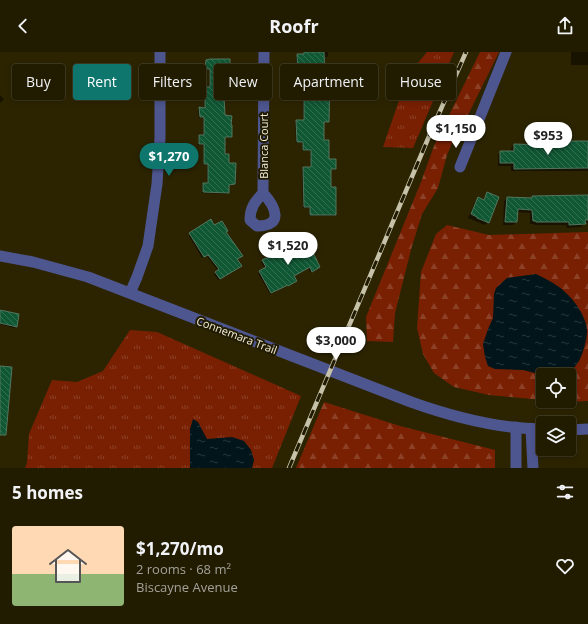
<!DOCTYPE html>
<html lang="en">
<head>
<meta charset="utf-8">
<style>
  body { margin:0; font-family:"Open Sans",sans-serif; background:#2d280f; color:#f1f3f6; height:100vh; display:flex; flex-direction:column; font-size:15px; white-space:nowrap }
  * { box-sizing:border-box; margin:0 }
  p { font-size:13px; color:#a2a199 }
  .icon { flex:none; width:22px; height:22px; fill:none; stroke:currentColor; stroke-width:2; stroke-linecap:round; stroke-linejoin:round }
  .map { position:relative; height:416px; overflow:hidden }
  .panel { display:flex; flex-direction:column; background:#211b00; flex:1 }
  .panel>* { flex:none }
  .banner { position:absolute; left:12px; top:12px; width:564px; height:36px; display:flex; gap:8px }
  .controls { position:absolute; left:536px; top:316px; display:grid; gap:8px }
  .controls a { display:grid; place-items:center; width:40px; height:40px; border-radius:4px; background:#211b00; box-shadow:0 2px 6px #0003,0 0 0 1px #3e3922; font-size:20px }
  .price { position:absolute; translate:-50% -34px; padding:0 9px; border-radius:14px; background:#fff; color:#222; font-size:13px; line-height:26px; filter:drop-shadow(0 1px 2px #0008) }
  .price::after { content:''; position:absolute; left:50%; top:24px; width:12px; height:9px; margin-left:-6px; background:inherit; clip-path:polygon(0 0,100% 0,50% 100%) }
  .price.on { background:#0f766e; color:#fff }
  ul { padding:0; list-style:none }
  li { display:flex; align-items:center; gap:12px; height:100px; padding:0 12px }
  li+li { border-top:1px solid #3e3922 }
  li span { display:grid; place-items:center; flex:none; width:112px; height:80px; border-radius:4px; color:#555 }
  li>.icon { margin-inline-start:auto }
  span .icon { width:48px; height:48px; fill:#fffc; stroke-width:1 }
  li b { font-size:17px }
  h2 { display:flex; justify-content:space-between; align-items:center; height:48px; padding:0 12px; font-size:17px }
  .chip { padding:0 14px; border-radius:4px; background:#211b00; box-shadow:0 2px 6px #0003,0 0 0 1px #3e3922; font-size:14px; line-height:36px }
  .chip.on { background:#0f766e; color:#fff }
  header { display:flex; justify-content:space-between; align-items:center; height:52px; padding:0 12px; background:#211b00; font-size:18px; font-weight:700 }
  .map>svg:first-child { display:block }
</style>
</head>
<body>
<header><svg class="icon" aria-label="back" viewBox="0 0 24 24"><path d="M15 5l-7 7 7 7"/></svg>Roofr<svg class="icon" aria-label="share" viewBox="0 0 24 24"><path d="M12 15V3M7 8l5-5 5 5M5 13v7h14v-7"/></svg></header>
<div class="map">
<svg width="588" height="416" viewBox="0 0 588 416">
  <defs>
    <pattern id="grass-tufts" width="24" height="20" patternUnits="userSpaceOnUse"><rect width="24" height="20" fill="#792003"/><path d="M3 7l-1-3M5 7V3M7 7l1-3M15 17l-1-3M17 17v-4M19 17l1-3" fill="none" stroke="#8c4127"/></pattern>
    <pattern id="forest-firs" width="22" height="20" patternUnits="userSpaceOnUse"><rect width="22" height="20" fill="#792003"/><path d="M5 1l3.5 6h-7zM16 11l3.5 6h-7z" fill="#8c4127"/></pattern>
    <pattern id="water-ripples" width="26" height="14" patternUnits="userSpaceOnUse"><rect width="26" height="14" fill="#01151a"/><path d="M2 4q2-2 4 0t4 0M15 11q2-2 4 0t4 0" fill="none" stroke="#26373b"/></pattern>
    <pattern id="building-back-hatch" width="6" height="6" patternUnits="userSpaceOnUse"><rect width="6" height="6" fill="#105734"/><path d="M-1 5l2 2M0 0l6 6M5-1l2 2" fill="none" stroke="#336f51"/></pattern>
  </defs>
  <rect width="100%" height="100%" fill="#2c2400"/>
  <g fill="url(#grass-tufts)">
    <path d="M427,0h27l-41,96 -30,-1 21,-61 13,-22z"/>
    <path d="M130,278l27,2 144,64 -29,72h-20l2,-8 -42,-21h-5l-4,-6 -13,-4v39h-165l2,-5 2,-29 23,-54 25,2 26,-11z"/>
  </g>
  <g fill="url(#forest-firs)">
    <path d="M480,0h19l-33,67 -10,15 -9,21 -9,33 -16,26 -10,32 -17,67 -2,29 -26,-1 -1,-24 55,-135 13,-36z"/>
    <path d="M447,173l42,10 99,-3v169l-20,1 -11,-1h12v-26h-26v25l-54,-5 -35,-8 -20,-14 -11,-19 -6,-26 4,-56 15,-38z"/>
    <path d="M324,350l76,24 95,24v18h-199z"/>
  </g>
  <g fill="url(#water-ripples)">
    <path d="M536,222c9,4 24,12 31,20 9,8 20,25 20,37 0,8 -4,23 -8,30 -3,5 -8,10 -12,14h-24l-20,-5 -28,-1 -7,-3 -3,-9 -2,-13 5,-15 5,-11 1,-24 2,-6 11,-10z"/>
    <path d="M193,367l5,3 9,17 25,-2 12,4 7,9 3,10 -2,8h-62v-39z"/>
  </g>
  <g fill="#0007">
    <path d="M303,0h25v4l-1,1h-3l4,65 -1,1h-4v18l5,19 7,8 -1,2h-4v18l5,26 -1,2h-25v-8h-6l-1,-39 2,-1h6v-17h-8v-8h-6l-1,-21 2,-1h6v-26h-9l1,-11 1,-2v-26l1,-1h6z"/>
    <rect x="571" y="0" width="17" height="13"/>
    <path d="M206,9l23,8 8,20 -2,2h-6v6l-1,1h-5l1,18 7,21 -1,1h-6v17l4,9 6,20 -1,1 -5,1v6l-1,2 -25,-1v-8l1,-1h4v-19h-4v-20h-5v-8l1,-1h4v-18h-4l-1,-8 2,-2 4,1v-19l2,-2h3v-18h-5l1,-8z"/>
    <path d="M0,43l4,4 -4,4z"/>
    <path d="M545,90h43v29h-77v-5h-13v-11l3,-3h10v-4l3,-3h28z"/>
    <path d="M487,142l1,28 -3,3 -17,-7 7,-16 4,-3 4,1 1,-3z"/>
    <path d="M588,144v27h-3l-4,4 -14,1 -1,-3h-32v-1h-4v-11l-13,-1 -1,10 -3,3h-10l1,-24 3,-3 24,1 2,-2z"/>
    <path d="M214,174l11,7 14,34 -21,13 -4,-6 4,-3 -12,-16 -4,3 -13,-22 1,-2z"/>
    <path d="M301,198l17,18 -8,4 -2,-5 -15,9 1,6 -8,4v-1l-16,9 -12,-21 7,-4 -4,-7 2,-1z"/>
    <path d="M0,257l3,1v1l13,15 -2,2 -14,-4z"/>
  </g>
  <g fill="url(#building-back-hatch)" stroke="#52765f">
    <path d="M304,0h20l1,22h5l-1,48h-5v18h5v19h7v10h-5v18h5v28h-26v-8h-6l-1,-40h8v-17h-8v-8h-6l-1,-22h8v-26h-9l1,-12h2l-1,-28h7z"/>
    <path d="M210,7h20v9h7l1,22h-8v7h-6l1,18 7,1 -1,9h1v12h-7v17h4v9h7l-1,21 -6,1v8l-26,-1v-9h5v-19h-4v-20h-5v-9h5v-18h-4l-1,-10 6,1v-21h5v-18h-5l1,-9z"/>
    <path d="M545,89h43v27l-74,1v-6h-14v-12h14v-7l31,1z"/>
    <path d="M487,140l12,5 -10,26 -12,-5v-1l-6,-3 7,-17 6,3z"/>
    <path d="M588,143v25h-3l1,4 -17,1v-3h-33v-1h-3l-1,-11 -14,-1 -1,13h-12l2,-25 25,1v-2z"/>
    <path d="M211,167l3,6 8,-4 6,10 -2,1 17,24 -6,3 5,7 -22,13 -5,-7 4,-3 -11,-14 -4,2 -15,-24z"/>
    <path d="M298,190l3,6 8,-4 11,23 -8,5 -2,-5 -16,9 3,5 -9,5v-1l-17,8 -12,-22 7,-4 -4,-7 11,-5 1,1z"/>
    <path d="M0,258l19,4 -2,13 -17,-4z"/>
    <path d="M0,314l12,1 -6,68h-6z"/>
  </g>
  <g fill="none" stroke-linecap="round" stroke-linejoin="round">
    <g stroke="#4e5690" stroke-width="11">
      <path d="M460,115l46,-115"/>
      <path d="M263,141c12,13 22,33 -6,33l-7,-6c0,-13 5,-18 13,-27l1,-141"/>
      <path d="M516,375v41"/>
      <path d="M531,377l2,39"/>
    </g>
    <g stroke="#4e5690" stroke-width="11">
      <path d="M0,204l33,6 55,15 323,125c42,15 87,27 132,27"/>
      <path d="M130,241l7,-16 11,-31 9,-62 3,-46v-86"/>
      <path d="M569,378l19,-1"/>
    </g>
    <defs>
      <path id="rail" d="M289,416l141,-334 36,-82"/>
    </defs>
    <use href="#rail" stroke="#c6c1a9" stroke-width="4.5"/>
    <use href="#rail" stroke="#211b01" stroke-width="3" stroke-dasharray="9" stroke-linecap="butt"/>
  </g>
  <g text-anchor="middle" dominant-baseline="central" stroke-width="4" stroke-linejoin="round" paint-order="stroke">
    <g font-size="11" fill="#f2eeda" stroke="#211b01">
      <text transform="translate(263 94) rotate(-90)">Blanca Court</text>
      <text transform="translate(237 283) rotate(21)">Connemara Trail</text>
    </g>
  </g>
</svg>
<div class="controls">
<a><svg class="icon" aria-label="locate" viewBox="0 0 24 24"><circle cx="12" cy="12" r="6"/><path d="M12 2v4M12 18v4M2 12h4M18 12h4"/></svg></a>
<a><svg class="icon" aria-label="layers" viewBox="0 0 24 24"><path d="M12 4l9 5-9 5-9-5zM3 14l9 5 9-5"/></svg></a>
</div>
<b class="price" style="left:456px;top:97px">$1,150</b>
<b class="price" style="left:548px;top:104px">$953</b>
<b class="price on" style="left:169px;top:125px">$1,270</b>
<b class="price" style="left:288px;top:214px">$1,520</b>
<b class="price" style="left:336px;top:309px">$3,000</b>
<div class="banner">
<a class="chip">Buy</a>
<a class="chip on">Rent</a>
<a class="chip">Filters</a>
<a class="chip">New</a>
<a class="chip">Apartment</a>
<a class="chip">House</a>
</div>
</div>
<section class="panel">
<h2>5 homes<svg class="icon" aria-label="filters" viewBox="0 0 24 24"><path d="M4 7h16M4 17h16"/><circle cx="9" cy="7" r="2"/><circle cx="15" cy="17" r="2"/></svg></h2>
<ul>
<li><span style="background:linear-gradient(#ffd9b3 60%,#8fb573 0)"><svg class="icon" aria-label="home" viewBox="0 0 24 24"><path d="M3 11l9-7 9 7M6 9v11h12V9"/></svg></span><div><b>$1,270/mo</b><p>2 rooms · 68 m²</p><p>Biscayne Avenue</p></div><svg class="icon" aria-label="heart" viewBox="0 0 24 24"><path d="M12 20l-8-8c-3-5 5-10 8-4 3-6 11-1 8 4z"/></svg></li>
</ul>
</section>
</body>
</html>
